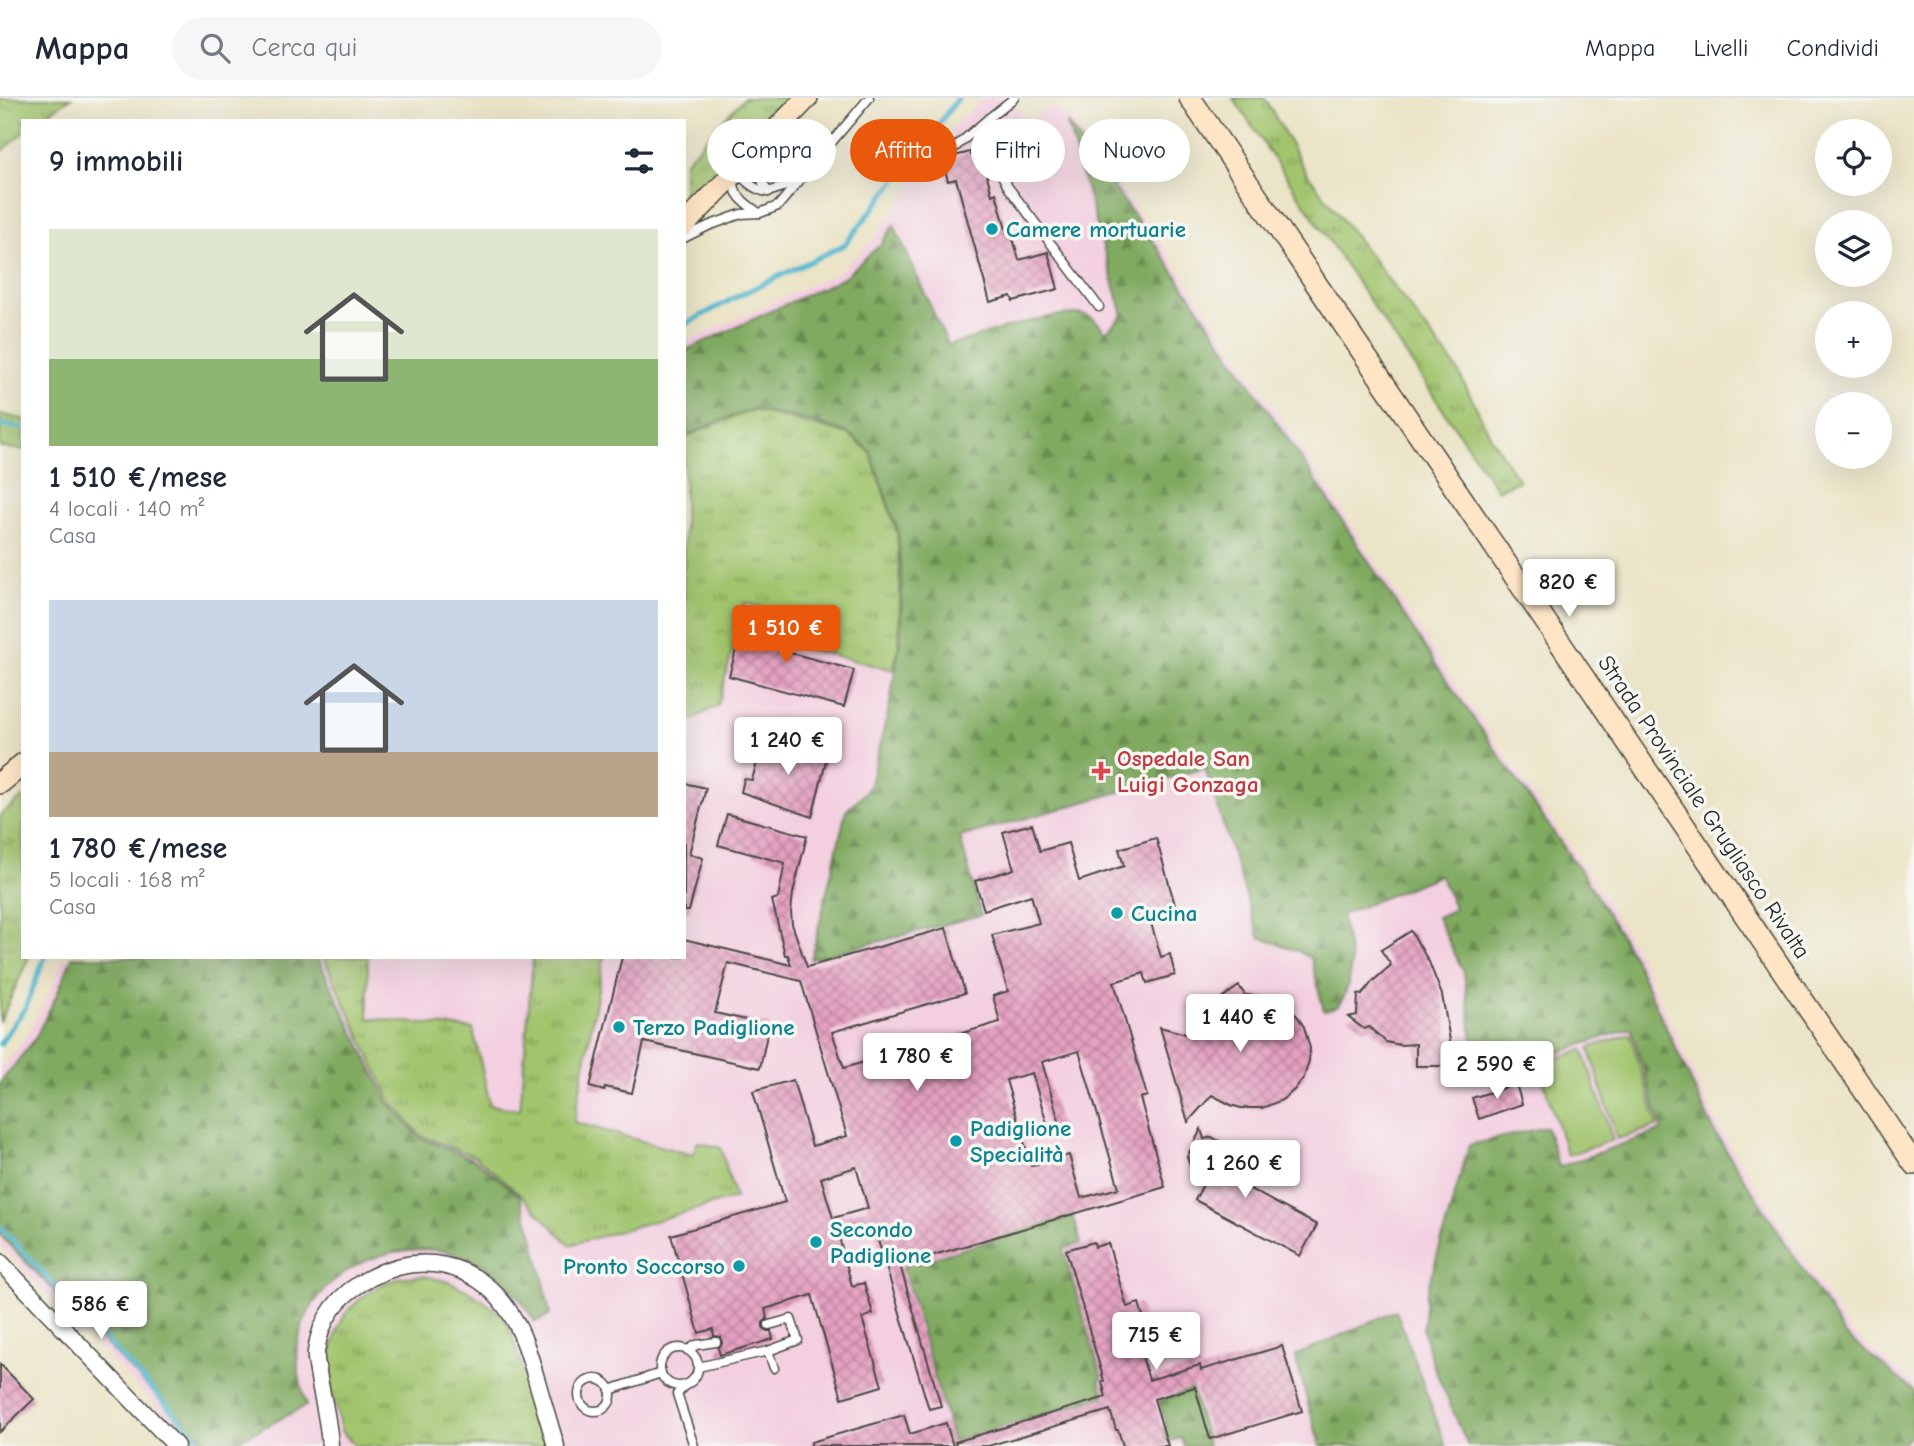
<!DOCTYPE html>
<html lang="it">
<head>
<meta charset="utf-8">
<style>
  body { margin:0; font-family:"Comic Neue",sans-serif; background:#f6f6f7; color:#1f2937; height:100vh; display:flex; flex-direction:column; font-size:26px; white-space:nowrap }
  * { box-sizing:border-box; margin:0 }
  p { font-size:23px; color:#747a83 }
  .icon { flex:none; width:38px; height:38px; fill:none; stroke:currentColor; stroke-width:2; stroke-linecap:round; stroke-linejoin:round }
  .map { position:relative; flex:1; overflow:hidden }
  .panel { position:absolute; left:21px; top:21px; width:665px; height:840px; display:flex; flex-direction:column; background:#fff; border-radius:0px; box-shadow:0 7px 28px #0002 }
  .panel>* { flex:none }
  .guide { position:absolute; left:707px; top:21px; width:665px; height:63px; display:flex; gap:14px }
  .controls { position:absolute; left:1815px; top:21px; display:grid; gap:14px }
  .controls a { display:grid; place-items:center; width:77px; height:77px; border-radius:50%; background:#fff; box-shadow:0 7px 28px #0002; font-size:35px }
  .price { position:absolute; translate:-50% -60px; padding:0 16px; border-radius:7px; background:#fff; color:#222; font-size:23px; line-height:46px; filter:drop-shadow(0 2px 4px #0008) }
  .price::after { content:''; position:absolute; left:50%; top:42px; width:21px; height:16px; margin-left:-10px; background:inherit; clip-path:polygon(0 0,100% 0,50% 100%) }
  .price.active { background:#ea580c; color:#fff }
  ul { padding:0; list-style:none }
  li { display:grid; align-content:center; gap:14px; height:371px; padding:0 28px }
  li span { display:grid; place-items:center; height:217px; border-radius:0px; color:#555 }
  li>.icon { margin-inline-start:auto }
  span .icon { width:126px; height:126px; fill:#fffc; stroke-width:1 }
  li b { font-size:30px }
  h2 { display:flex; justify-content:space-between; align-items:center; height:84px; padding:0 28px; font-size:30px }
  .pill { padding:0 24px; border-radius:32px; background:#fff; box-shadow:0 7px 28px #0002; font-size:24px; line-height:63px }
  .pill.active { background:#ea580c; color:#fff }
  header { display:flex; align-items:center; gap:42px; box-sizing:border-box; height:98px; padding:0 35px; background:#fff; border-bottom:2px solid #e0e1e3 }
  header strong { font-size:33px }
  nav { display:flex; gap:38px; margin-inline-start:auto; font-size:24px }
  .search { width:490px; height:63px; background:#f6f6f7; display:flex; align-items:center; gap:18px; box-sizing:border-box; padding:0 24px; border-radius:38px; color:#747a83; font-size:26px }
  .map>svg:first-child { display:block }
</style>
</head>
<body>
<header>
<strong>Mappa</strong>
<div class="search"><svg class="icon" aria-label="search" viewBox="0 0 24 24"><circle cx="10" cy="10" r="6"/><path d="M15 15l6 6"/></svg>Cerca qui</div>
<nav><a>Mappa</a><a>Livelli</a><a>Condividi</a></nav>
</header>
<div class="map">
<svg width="1914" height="1348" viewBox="0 0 1914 1348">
  <defs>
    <pattern id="grass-tufts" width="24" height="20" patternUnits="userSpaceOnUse" patternTransform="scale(1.75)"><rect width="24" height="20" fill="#a1c46d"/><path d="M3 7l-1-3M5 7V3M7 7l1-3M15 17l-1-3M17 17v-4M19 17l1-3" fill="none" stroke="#839f5a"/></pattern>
    <pattern id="forest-firs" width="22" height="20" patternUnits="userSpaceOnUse" patternTransform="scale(1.75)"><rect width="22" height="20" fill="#80aa60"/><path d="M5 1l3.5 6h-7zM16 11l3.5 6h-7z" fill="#698b4f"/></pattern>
    <pattern id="building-cross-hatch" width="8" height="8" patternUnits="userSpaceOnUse" patternTransform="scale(1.75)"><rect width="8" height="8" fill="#e5a0c1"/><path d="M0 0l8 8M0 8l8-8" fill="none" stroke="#ba839d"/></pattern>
  </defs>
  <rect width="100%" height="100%" fill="#f6f6f2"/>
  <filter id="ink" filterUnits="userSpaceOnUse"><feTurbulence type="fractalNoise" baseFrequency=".0143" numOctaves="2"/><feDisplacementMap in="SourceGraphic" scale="14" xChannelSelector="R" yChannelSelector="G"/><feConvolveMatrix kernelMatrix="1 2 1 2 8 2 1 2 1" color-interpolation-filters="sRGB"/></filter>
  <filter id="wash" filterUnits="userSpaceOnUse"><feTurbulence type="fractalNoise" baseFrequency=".00686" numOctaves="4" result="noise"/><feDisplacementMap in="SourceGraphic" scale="28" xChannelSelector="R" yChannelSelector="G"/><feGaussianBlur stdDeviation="1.57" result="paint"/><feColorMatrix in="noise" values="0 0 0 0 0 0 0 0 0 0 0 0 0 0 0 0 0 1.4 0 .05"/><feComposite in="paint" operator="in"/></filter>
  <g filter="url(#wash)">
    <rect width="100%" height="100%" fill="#ebe4c7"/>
    <path fill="#f3cfe0" d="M984,0h25l12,16 11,5 20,-12 19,13 88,121 153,223 131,202 148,211 47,77 82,176 129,201 65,53v56l-7,6h-1712l-195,-200v-176l28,-36 23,-45 13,-32h620v-614l155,-71 36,-34 79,-112z"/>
    <g fill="url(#grass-tufts)" stroke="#66784c" stroke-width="2">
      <path d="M0,0h71l-34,23h-14v12l-23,20z"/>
      <path d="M744,0h42l-102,104v-39z"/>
      <path d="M1233,0h32l41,74 151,197 36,72 26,40 -22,9z"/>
      <path d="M753,312l95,24 22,18 27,81 3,57 -1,53 -6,27 -118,-29 7,-29 -37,-9 -27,102 -34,19v-286l31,-14z"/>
      <path d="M0,316l23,5v31l-23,-3z"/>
      <path d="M23,699v160h6l-29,65v-207z"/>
      <path d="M323,859h45v61l105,11 17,76 30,5 13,-153h71l-30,165 118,33 6,-13 23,6 14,50 -165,47 -49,-50 -45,-38 -56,-22 -30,-35z"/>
      <path d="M425,1178l24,6 23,11 30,21 10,20 33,112h-190l-14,-15 -10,-45 -1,-29 7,-26 8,-17 16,-16 24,-15 17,-6z"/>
    </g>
    <g fill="url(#forest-firs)" stroke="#566a46" stroke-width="2">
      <path d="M1067,25l88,121 152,223 132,202 148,211 46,76 82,177 130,202 69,56v42l-14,13h-432l-35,-81 -10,-35 3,-35 43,-150 77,-18 13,40 103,-37 -31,-102 -153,52 -14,-107 -27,-56 18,-8 -15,-34 -99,40 10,45 -2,22 -5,15 -6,9 -14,5 -13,-52 -13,-8 -39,-14 -54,-169 -245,69 21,78 -170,44 35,-148 23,-23 20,-80 11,-65 2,-53 -4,-58 -28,-81 -22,-18 -40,-12 -55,-12 -39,14 -30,14v-86l159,-73 38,-34 13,-19 54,120c33,-8 108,-37 138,-30 9,3 14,10 20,17l17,-17z"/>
      <path d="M72,859h245l71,145 31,35 56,23 44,35 13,37 13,55 5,28 -15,7c-14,-23 -30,-45 -54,-58 -66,-36 -165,-3 -182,74 -5,21 2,47 7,68l-79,40h-22l-205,-211v-152l35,-44 23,-47z"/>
      <path d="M1073,1118l8,27 -18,6 39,130 -3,2 5,15 -151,45 -50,-174z"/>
      <path d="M1396,1212l50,136h-126l-25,-90z"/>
      <path d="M1192,1291l16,57h-24l-3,-8 -23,6 -3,-11 12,-5 -8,-27z"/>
    </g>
    <g fill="#a1c46d" stroke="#66784c" stroke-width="2">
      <path d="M1630,936l28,92 -41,13 -28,-91z"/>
      <path d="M1583,952l30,90 -46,15 -29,-91z"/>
    </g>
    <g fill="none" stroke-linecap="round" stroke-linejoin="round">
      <g stroke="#52b7d1" stroke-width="5">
        <path d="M684,227l52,-28 108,-52 65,-81 49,-66"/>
        <path d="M0,327l23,3"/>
        <path d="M0,946l25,-36 20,-51"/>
        <path d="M0,1129l205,219"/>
      </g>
    </g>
    <g id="blocks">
      <g fill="url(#building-cross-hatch)" fill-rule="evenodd">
        <path d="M970,54l1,3 10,-2 11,42 4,-2 11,40 4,-2 8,29 29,-8 10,37 -45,12 -2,-5 -21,6 -34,-123 -8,2 -4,-15 11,-10z"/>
        <path d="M747,511l30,8 -8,30 85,23 -10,37 -115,-31z"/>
        <path d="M763,643l65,12 -16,64 -71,-25 3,-13 8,1z"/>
        <path d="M684,685l22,5 -17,66 14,4 -14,53h-5z"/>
        <path d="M727,716l80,22 -14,57 -2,19 1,12 15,43 139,-39 19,65 -133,39 12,36 156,-46 -7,-26 15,-5 -16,-56 47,-12 -8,-28 -47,15 -9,-29 39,-12 -11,-37 29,-8 8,27 28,-8 11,38 45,-15 -5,-17 37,-11 19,67 -27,8 13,44 9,-3 5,21 -28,8 -3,-10 -30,9 33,114 -7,2 25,89 -265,78 41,141 -12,3 -55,-182 -35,10 13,49 12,-3 9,31 -11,4 20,68 -40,12 -30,-103 -47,14 2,10 -4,4v4l4,4h4l2,8 -53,16 -2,-7 4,-4 -1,-7 -7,-1 -1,-7 -14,4 -28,-98 114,-33 -32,-111 40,-11 19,66 35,-10 -46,-155 -73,-18 -13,50 54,12 -9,43 -116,-26 -12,51 -27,-6 -1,4 -14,-4 32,-130h62v-18l107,26 -3,-10h-3l-13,-55 6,-2 7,-35 -67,-18zM1079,953l40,137 -38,10 -12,-43 -38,11 -25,-86 26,-7 18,61 12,-3 -20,-69zM856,1069l12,41 -35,10 -12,-40z"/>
        <path d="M1411,833l18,31 13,33 9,51v15h-2l-1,5h-32v-22l-16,1 -14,-3 -17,-15 -5,2 -16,-12 9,-2 1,-21 4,1 10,-13 19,-17 -10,-15z"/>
        <path d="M1239,888l6,9 23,2 11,4 10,7 9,9 6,10 6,21 -1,13 -5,16 -10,13 -12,10 -20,8h-21l-10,-3 -19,-10 -24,27 -28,-95 37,10 6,-14 14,-17 -2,-3z"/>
        <path d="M1516,986l6,20 -43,15 -7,-21z"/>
        <path d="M1201,1031l3,10 8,-2 19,12 -13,23 99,53 -17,31 -105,-56 13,-25 -13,4 -8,-22z"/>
        <path d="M1094,1144l1,5 13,-4 19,64 12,-4 10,32 -12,4 12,41 51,-15 1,5 81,-24 20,65 -92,28 -15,-52 -41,12 14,47h-45l-5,-16h-2l-6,-20 -122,36h-32l-1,-4 151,-45 -4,-15 2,-1 -38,-131z"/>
        <path d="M0,1266l34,35 -34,33z"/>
        <path d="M904,1317l6,19 36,-11 7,23h-142v-4z"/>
      </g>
    </g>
  </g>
  <g filter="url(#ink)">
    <use href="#blocks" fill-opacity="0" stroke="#484742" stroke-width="2"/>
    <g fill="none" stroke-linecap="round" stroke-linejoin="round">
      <defs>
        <g id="lane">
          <path d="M1014,0l-25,20 1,18 5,26 13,25 91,120"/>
          <path d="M939,63l50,-43"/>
          <path d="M736,74c9,8 19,19 32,20l30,-10"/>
          <path d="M734,80c-2,17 12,26 25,35"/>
          <path d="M768,94c-14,-21 -6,-29 6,-48"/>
          <path d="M684,140l24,-12 33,-12 19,-1 18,-7 91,-108"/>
          <circle cx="679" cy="1269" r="19"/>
          <path d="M688,1252l8,-5 20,-3"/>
          <path d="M768,1253l30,-11 -7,-21 -22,6"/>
          <path d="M698,1269l70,-16 6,17"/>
          <circle cx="595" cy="1297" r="16"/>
          <path d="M686,1287l-9,9 17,52"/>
          <path d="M610,1292l51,-17"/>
        </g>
        <g id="street">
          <path d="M0,1164l176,184"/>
          <path d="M330,1348c-1,-23 -7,-45 -11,-68 -1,-8 -4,-18 -3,-26 4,-34 24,-59 54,-74 48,-26 103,-17 136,29 17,23 24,50 32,78 6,20 12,41 18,61"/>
        </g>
        <g id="secondary">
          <path d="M1190,0l724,1066"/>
          <path d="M684,127l123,-127"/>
          <path d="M0,685l23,-19"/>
        </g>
      </defs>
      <use href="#lane" stroke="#484742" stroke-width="11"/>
      <use href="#street" stroke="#484742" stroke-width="19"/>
      <use href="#secondary" stroke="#484742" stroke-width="24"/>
      <use href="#lane" stroke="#fff" stroke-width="8"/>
      <use href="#street" stroke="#fff" stroke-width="16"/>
      <use href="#secondary" stroke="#fde5c5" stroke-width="21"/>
    </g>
  </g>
  <g fill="#0f9aa8" stroke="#f6f6f2" stroke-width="2.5">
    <circle cx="992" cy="131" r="7"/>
    <circle cx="1117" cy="815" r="7"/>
    <circle cx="619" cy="929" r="7"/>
    <circle cx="956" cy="1043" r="7"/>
    <circle cx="816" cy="1144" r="7"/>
    <circle cx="739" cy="1168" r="7"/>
  </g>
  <path fill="#e0444e" stroke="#f6f6f2" stroke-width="2.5" d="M1097.5 662.5h7v7h7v7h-7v7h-7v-7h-7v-7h7z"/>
  <g text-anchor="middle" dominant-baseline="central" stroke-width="7" stroke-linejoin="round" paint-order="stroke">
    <g font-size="23" font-weight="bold" fill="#0d838f" stroke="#f6f6f2" text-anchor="start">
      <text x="1006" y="131">Camere mortuarie</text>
      <text x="1131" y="815">Cucina</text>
      <text x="633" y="929">Terzo Padiglione</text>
      <text x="970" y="1030">Padiglione<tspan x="970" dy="26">Specialità</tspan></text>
      <text x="830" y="1131">Secondo<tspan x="830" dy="26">Padiglione</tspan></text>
      <text x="725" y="1168" text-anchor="end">Pronto Soccorso</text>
    </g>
    <g font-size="23" font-weight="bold" fill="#be3a42" stroke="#f6f6f2" text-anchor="start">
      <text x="1117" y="660">Ospedale San<tspan x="1117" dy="26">Luigi Gonzaga</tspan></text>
    </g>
    <g font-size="23" fill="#2b2b2b" stroke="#f6f6f2">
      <text transform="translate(1704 709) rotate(56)">Strada Provinciale Grugliasco Rivalta</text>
    </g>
  </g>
</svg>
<div class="controls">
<a><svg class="icon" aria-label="locate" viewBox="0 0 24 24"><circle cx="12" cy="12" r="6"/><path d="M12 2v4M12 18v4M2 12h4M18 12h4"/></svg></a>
<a><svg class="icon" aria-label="layers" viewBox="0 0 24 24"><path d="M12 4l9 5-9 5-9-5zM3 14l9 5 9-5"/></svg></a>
<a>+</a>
<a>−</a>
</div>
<b class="price" style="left:1569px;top:521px">820 €</b>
<b class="price active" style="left:786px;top:567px">1 510 €</b>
<b class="price" style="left:788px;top:679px">1 240 €</b>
<b class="price" style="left:1240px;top:956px">1 440 €</b>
<b class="price" style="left:917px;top:995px">1 780 €</b>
<b class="price" style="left:1497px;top:1003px">2 590 €</b>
<b class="price" style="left:1245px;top:1102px">1 260 €</b>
<b class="price" style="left:101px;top:1243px">586 €</b>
<b class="price" style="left:1156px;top:1274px">715 €</b>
<div class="guide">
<a class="pill">Compra</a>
<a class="pill active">Affitta</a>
<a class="pill">Filtri</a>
<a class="pill">Nuovo</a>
</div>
<section class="panel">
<h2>9 immobili<svg class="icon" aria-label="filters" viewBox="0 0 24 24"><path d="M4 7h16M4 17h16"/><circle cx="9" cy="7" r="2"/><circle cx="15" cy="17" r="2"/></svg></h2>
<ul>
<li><span style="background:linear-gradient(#dfe7d0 60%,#8fb573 0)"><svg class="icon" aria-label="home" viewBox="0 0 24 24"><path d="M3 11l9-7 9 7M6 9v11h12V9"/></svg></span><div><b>1 510 €/mese</b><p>4 locali · 140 m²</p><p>Casa</p></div></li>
<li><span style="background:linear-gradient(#c9d6e8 70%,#b9a48a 0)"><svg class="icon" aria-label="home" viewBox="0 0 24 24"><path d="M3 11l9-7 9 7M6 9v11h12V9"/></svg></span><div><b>1 780 €/mese</b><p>5 locali · 168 m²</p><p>Casa</p></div></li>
</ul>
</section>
</div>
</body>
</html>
